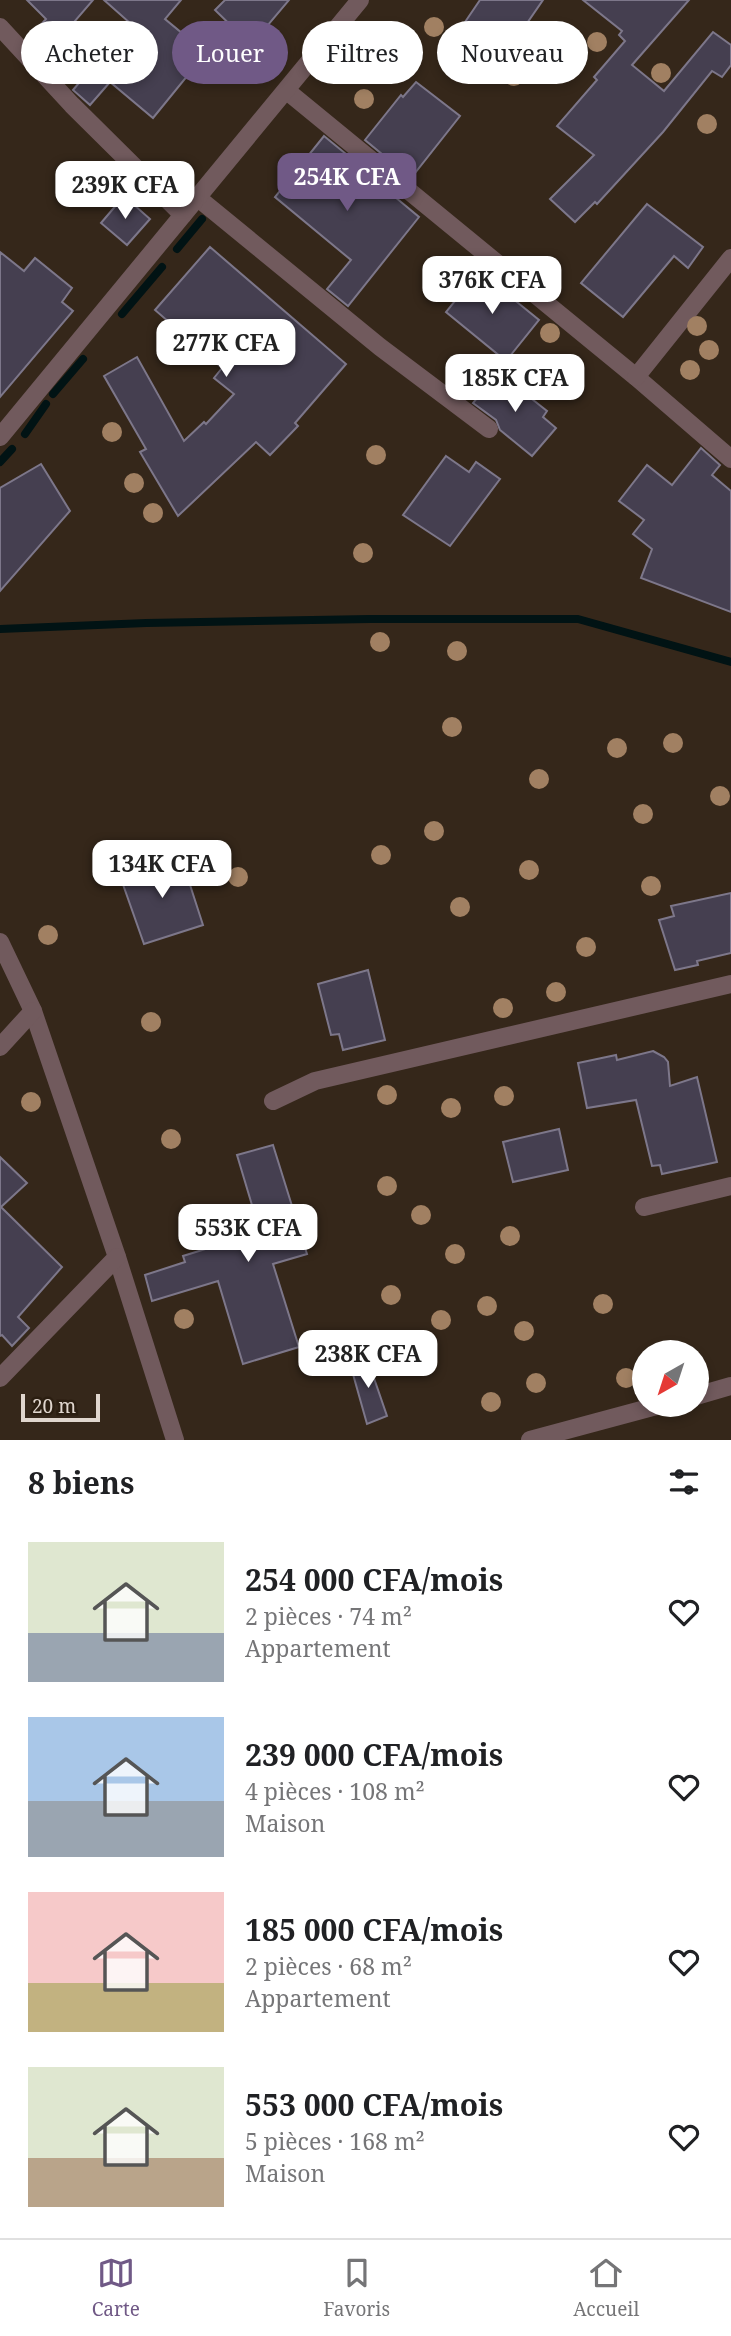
<!DOCTYPE html>
<html lang="fr">
<head>
<meta charset="utf-8">
<style>
  body { margin:0; font-family:"Noto Serif",serif; background:#f2f2f2; color:#202124; height:100vh; display:flex; flex-direction:column; font-size:26px; white-space:nowrap }
  * { box-sizing:border-box; margin:0 }
  p { font-size:23px; color:#757577 }
  .icon { flex:none; width:38px; height:38px; fill:none; stroke:currentColor; stroke-width:2; stroke-linecap:round; stroke-linejoin:round }
  .map { position:relative; height:1440px; overflow:hidden }
  .panel { display:flex; flex-direction:column; background:#fff; flex:1 }
  .panel>* { flex:none }
  .hud { position:absolute; left:21px; top:21px; width:690px; height:63px; display:flex; gap:14px }
  .needle { width:46px; rotate:219deg }
  .buttons { position:absolute; left:632px; top:1340px; display:grid; gap:14px }
  .buttons a { display:grid; place-items:center; width:77px; height:77px; border-radius:50%; background:#fff; box-shadow:0 4px 10px #0003; font-size:35px }
  .scale { position:absolute; left:21px; bottom:18px; width:79px; box-sizing:border-box; padding-left:7px; border:4px solid #e0d6ce; border-top:0; font-size:19px; line-height:24px; white-space:nowrap; color:#e0d6ce; -webkit-text-stroke:5px #2b1e11; paint-order:stroke }
  .price { position:absolute; translate:-50% -60px; padding:0 16px; border-radius:14px; background:#fff; color:#222; font-size:23px; line-height:46px; filter:drop-shadow(0 2px 4px #0008) }
  .price::after { content:''; position:absolute; left:50%; top:42px; width:21px; height:16px; margin-left:-10px; background:inherit; clip-path:polygon(0 0,100% 0,50% 100%) }
  .price.active { background:#705986; color:#fff }
  ul { padding:0; list-style:none }
  li { display:flex; align-items:center; gap:21px; height:175px; padding:0 28px }
  li span { display:grid; place-items:center; flex:none; width:196px; height:140px; border-radius:0px; color:#555 }
  li>.icon { margin-inline-start:auto }
  span .icon { width:84px; height:84px; fill:#fffc; stroke-width:1 }
  li b { font-size:30px }
  h2 { display:flex; justify-content:space-between; align-items:center; height:84px; padding:0 28px; font-size:30px }
  .tag { padding:0 24px; border-radius:32px; background:#fff; box-shadow:0 4px 10px #0003; font-size:24px; line-height:63px }
  .tag.active { background:#705986; color:#fff }
  .dock { display:flex; justify-content:space-around; align-items:center; height:98px; border-top:2px solid #e0e0e0; background:#fff; font-size:19px; color:#757577 }
  .dock a { display:grid; justify-items:center; gap:4px }
  .dock .active { color:#705986 }
  .map>svg:first-child { display:block }
</style>
</head>
<body>
<div class="map">
<svg width="731" height="1440" viewBox="0 0 731 1440">
  <rect width="100%" height="100%" fill="#35271a"/>
  <g fill="none" stroke-linecap="round" stroke-linejoin="round">
    <g stroke="#011314" stroke-width="8">
      <path d="M177,249l25,-30"/>
      <path d="M122,314l40,-47"/>
      <path d="M53,394l30,-35"/>
      <path d="M25,434l21,-30"/>
      <path d="M0,462l12,-13"/>
      <path d="M0,629l146,-6 224,-4h208l153,43"/>
    </g>
  </g>
  <g fill="#453f50" stroke="#7d778a" stroke-width="2">
    <path d="M27,0h66l-36,42 -19,-14 8,-9z"/>
    <path d="M104,0h77l-16,19 41,34 -53,65 -43,-36 -20,23 -17,-15 57,-67z"/>
    <path d="M225,0h64l-38,45 -36,-35z"/>
    <path d="M480,0h63l-47,68 -39,-28 10,-13 -4,-2z"/>
    <path d="M583,0h106l-57,65 32,26 49,-59 18,13v20l-9,12 -10,-6 -49,61 -66,72 -2,-2 -20,20 -25,-23 44,-44 -37,-29 40,-46 -3,-3 31,-36 -6,-6 3,-4z"/>
    <path d="M416,82l44,34 -49,62 -46,-38 36,-45 2,2z"/>
    <path d="M324,136l72,59 -1,2 24,20 -71,89 -21,-17 24,-29 -76,-63z"/>
    <path d="M124,196l26,23 -23,26 -26,-22z"/>
    <path d="M647,204l56,43 -15,21 -14,-12 -51,61 -42,-34z"/>
    <path d="M210,247l136,117 -51,59 3,3 -28,29 -14,-13 -78,74 -38,-64 6,-3 -42,-73 33,-19 47,84 20,-19 2,2 28,-30 -20,-16 8,-10 -67,-58z"/>
    <path d="M0,252l24,19 11,-13 37,30 -10,14 11,9 -73,86z"/>
    <path d="M479,271l60,49 -33,41 -60,-49z"/>
    <path d="M498,372l49,39 -4,6 13,11 -24,28 -32,-26 -4,-10 -23,-17z"/>
    <path d="M701,448l19,17 -8,10 19,16v121l-90,-34 11,-29 -19,-15 11,-14 -25,-19 28,-36 25,20z"/>
    <path d="M446,456l23,16 7,-10 24,17 -50,67 -47,-31z"/>
    <path d="M41,464l29,47 -70,80v-103z"/>
    <path d="M181,857l22,68 -59,19 -24,-68z"/>
    <path d="M731,893v60l-34,8 1,4 -23,5 -16,-50 15,-4 -3,-10z"/>
    <path d="M368,970l17,70 -42,10 -4,-16 -8,1 -13,-51z"/>
    <path d="M653,1051l11,6 4,5 2,24 27,-9 20,85 -55,12 -2,-9 -8,1 -16,-66 -49,8 -9,-45 38,-8 1,5z"/>
    <path d="M559,1129l9,41 -55,12 -10,-40z"/>
    <path d="M273,1145l34,109 -34,10 26,83 -56,17 -25,-83 -66,20 -7,-26 40,-13 -2,-6 77,-24 -23,-77z"/>
    <path d="M0,1157l27,26 -26,24 61,60 -44,50 11,11 -17,18 -10,-11 -2,1z"/>
    <path d="M366,1355l21,61 -20,8 -18,-64z"/>
  </g>
  <g fill="none" stroke-linecap="round" stroke-linejoin="round">
    <g stroke="#715a5d" stroke-width="18">
      <path d="M0,27l72,78 111,110"/>
      <path d="M287,91l349,286 95,82"/>
      <path d="M198,198l182,149 109,82"/>
      <path d="M636,377l95,-119"/>
      <path d="M0,437l360,-437"/>
      <path d="M0,942l33,69 84,246 58,183"/>
      <path d="M0,1047l33,-36"/>
      <path d="M273,1101l42,-20 416,-97"/>
      <path d="M644,1207l87,-21"/>
      <path d="M0,1378l117,-121"/>
      <path d="M696,1396l35,-10"/>
      <path d="M530,1440l130,-35"/>
    </g>
  </g>
  <g fill="#a18062">
    <circle cx="434" cy="27" r="10"/>
    <circle cx="534" cy="40" r="10"/>
    <circle cx="597" cy="42" r="10"/>
    <circle cx="217" cy="52" r="10"/>
    <circle cx="378" cy="64" r="10"/>
    <circle cx="236" cy="71" r="10"/>
    <circle cx="661" cy="73" r="10"/>
    <circle cx="514" cy="76" r="10"/>
    <circle cx="364" cy="99" r="10"/>
    <circle cx="707" cy="124" r="10"/>
    <circle cx="697" cy="326" r="10"/>
    <circle cx="550" cy="333" r="10"/>
    <circle cx="709" cy="350" r="10"/>
    <circle cx="690" cy="370" r="10"/>
    <circle cx="112" cy="432" r="10"/>
    <circle cx="376" cy="455" r="10"/>
    <circle cx="134" cy="483" r="10"/>
    <circle cx="153" cy="513" r="10"/>
    <circle cx="363" cy="553" r="10"/>
    <circle cx="380" cy="642" r="10"/>
    <circle cx="457" cy="651" r="10"/>
    <circle cx="452" cy="727" r="10"/>
    <circle cx="673" cy="743" r="10"/>
    <circle cx="617" cy="748" r="10"/>
    <circle cx="539" cy="779" r="10"/>
    <circle cx="720" cy="796" r="10"/>
    <circle cx="643" cy="814" r="10"/>
    <circle cx="434" cy="831" r="10"/>
    <circle cx="381" cy="855" r="10"/>
    <circle cx="107" cy="866" r="10"/>
    <circle cx="529" cy="870" r="10"/>
    <circle cx="238" cy="877" r="10"/>
    <circle cx="651" cy="886" r="10"/>
    <circle cx="460" cy="907" r="10"/>
    <circle cx="48" cy="935" r="10"/>
    <circle cx="586" cy="947" r="10"/>
    <circle cx="556" cy="992" r="10"/>
    <circle cx="503" cy="1008" r="10"/>
    <circle cx="151" cy="1022" r="10"/>
    <circle cx="387" cy="1095" r="10"/>
    <circle cx="504" cy="1096" r="10"/>
    <circle cx="31" cy="1102" r="10"/>
    <circle cx="451" cy="1108" r="10"/>
    <circle cx="171" cy="1139" r="10"/>
    <circle cx="387" cy="1186" r="10"/>
    <circle cx="421" cy="1215" r="10"/>
    <circle cx="510" cy="1236" r="10"/>
    <circle cx="455" cy="1254" r="10"/>
    <circle cx="391" cy="1295" r="10"/>
    <circle cx="603" cy="1304" r="10"/>
    <circle cx="487" cy="1306" r="10"/>
    <circle cx="184" cy="1319" r="10"/>
    <circle cx="441" cy="1320" r="10"/>
    <circle cx="524" cy="1331" r="10"/>
    <circle cx="404" cy="1341" r="10"/>
    <circle cx="626" cy="1378" r="10"/>
    <circle cx="536" cy="1383" r="10"/>
    <circle cx="491" cy="1402" r="10"/>
  </g>
</svg>
<div class="buttons">
<a><svg class="needle" viewBox="-14 -14 28 28"><path d="M0-13l5 13h-10z" fill="#e53935"/><path d="M0 13l5-13h-10z" fill="#757577"/></svg></a>
</div>
<div class="scale">20 m</div>
<b class="price active" style="left:347px;top:213px">254K CFA</b>
<b class="price" style="left:125px;top:221px">239K CFA</b>
<b class="price" style="left:492px;top:316px">376K CFA</b>
<b class="price" style="left:226px;top:379px">277K CFA</b>
<b class="price" style="left:515px;top:414px">185K CFA</b>
<b class="price" style="left:162px;top:900px">134K CFA</b>
<b class="price" style="left:248px;top:1264px">553K CFA</b>
<b class="price" style="left:368px;top:1390px">238K CFA</b>
<div class="hud">
<a class="tag">Acheter</a>
<a class="tag active">Louer</a>
<a class="tag">Filtres</a>
<a class="tag">Nouveau</a>
</div>
</div>
<section class="panel">
<h2>8 biens<svg class="icon" aria-label="filters" viewBox="0 0 24 24"><path d="M4 7h16M4 17h16"/><circle cx="9" cy="7" r="2"/><circle cx="15" cy="17" r="2"/></svg></h2>
<ul>
<li><span style="background:linear-gradient(#dfe7d0 65%,#9aa5b1 0)"><svg class="icon" aria-label="home" viewBox="0 0 24 24"><path d="M3 11l9-7 9 7M6 9v11h12V9"/></svg></span><div><b>254 000 CFA/mois</b><p>2 pièces · 74 m²</p><p>Appartement</p></div><svg class="icon" aria-label="heart" viewBox="0 0 24 24"><path d="M12 20l-8-8c-3-5 5-10 8-4 3-6 11-1 8 4z"/></svg></li>
<li><span style="background:linear-gradient(#a9c7e8 60%,#9aa5b1 0)"><svg class="icon" aria-label="home" viewBox="0 0 24 24"><path d="M3 11l9-7 9 7M6 9v11h12V9"/></svg></span><div><b>239 000 CFA/mois</b><p>4 pièces · 108 m²</p><p>Maison</p></div><svg class="icon" aria-label="heart" viewBox="0 0 24 24"><path d="M12 20l-8-8c-3-5 5-10 8-4 3-6 11-1 8 4z"/></svg></li>
<li><span style="background:linear-gradient(#f6c9c9 65%,#c2b280 0)"><svg class="icon" aria-label="home" viewBox="0 0 24 24"><path d="M3 11l9-7 9 7M6 9v11h12V9"/></svg></span><div><b>185 000 CFA/mois</b><p>2 pièces · 68 m²</p><p>Appartement</p></div><svg class="icon" aria-label="heart" viewBox="0 0 24 24"><path d="M12 20l-8-8c-3-5 5-10 8-4 3-6 11-1 8 4z"/></svg></li>
<li><span style="background:linear-gradient(#dfe7d0 65%,#b9a48a 0)"><svg class="icon" aria-label="home" viewBox="0 0 24 24"><path d="M3 11l9-7 9 7M6 9v11h12V9"/></svg></span><div><b>553 000 CFA/mois</b><p>5 pièces · 168 m²</p><p>Maison</p></div><svg class="icon" aria-label="heart" viewBox="0 0 24 24"><path d="M12 20l-8-8c-3-5 5-10 8-4 3-6 11-1 8 4z"/></svg></li>
</ul>
</section>
<nav class="dock">
<a class="active"><svg class="icon" aria-label="map" viewBox="0 0 24 24"><path d="M3 6l6-2 6 2 6-2v14l-6 2-6-2-6 2zM9 4v14M15 6v14"/></svg>Carte</a>
<a><svg class="icon" aria-label="saved" viewBox="0 0 24 24"><path d="M7 4h10v16l-5-4-5 4z"/></svg>Favoris</a>
<a><svg class="icon" aria-label="home" viewBox="0 0 24 24"><path d="M3 11l9-7 9 7M6 9v11h12V9"/></svg>Accueil</a>
</nav>
</body>
</html>
